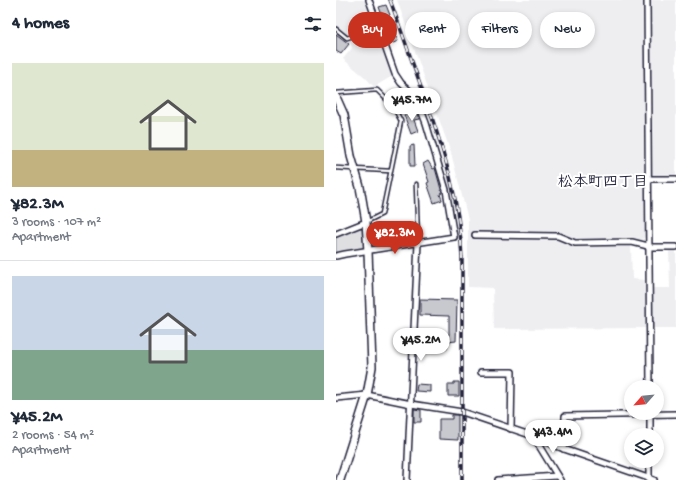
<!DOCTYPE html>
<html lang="en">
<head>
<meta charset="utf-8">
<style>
  body { margin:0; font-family:"Gochi Hand","Klee One",sans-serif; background:#f2f2f3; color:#1f2937; height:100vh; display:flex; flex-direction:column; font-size:15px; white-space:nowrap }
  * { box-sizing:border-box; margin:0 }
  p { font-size:13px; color:#747a83 }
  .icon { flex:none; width:22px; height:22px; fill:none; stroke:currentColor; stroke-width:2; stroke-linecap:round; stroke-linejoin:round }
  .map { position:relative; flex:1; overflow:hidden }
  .details { display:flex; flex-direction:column; background:#fff; width:336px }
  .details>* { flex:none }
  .hud { position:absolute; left:12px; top:12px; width:268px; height:36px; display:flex; gap:8px }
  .needle { width:26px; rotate:243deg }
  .buttons { position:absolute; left:288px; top:380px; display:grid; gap:8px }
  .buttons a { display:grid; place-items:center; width:40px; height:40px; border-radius:50%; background:#fff; box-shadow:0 2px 6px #0003; font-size:20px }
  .price { position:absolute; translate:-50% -34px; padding:0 9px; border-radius:14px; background:#fff; color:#222; font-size:13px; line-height:26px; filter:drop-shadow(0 1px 2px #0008) }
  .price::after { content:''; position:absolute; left:50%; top:24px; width:12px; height:9px; margin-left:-6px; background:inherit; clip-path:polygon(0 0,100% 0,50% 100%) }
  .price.on { background:#c8321e; color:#fff }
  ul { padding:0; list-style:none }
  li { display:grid; align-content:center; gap:8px; height:212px; padding:0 12px }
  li+li { border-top:1px solid #e0e1e3 }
  li span { display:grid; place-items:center; height:124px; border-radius:0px; color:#555 }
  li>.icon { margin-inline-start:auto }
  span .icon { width:72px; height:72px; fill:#fffc; stroke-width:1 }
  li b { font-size:17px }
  h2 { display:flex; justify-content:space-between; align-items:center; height:48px; padding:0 12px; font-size:17px }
  .pill { padding:0 14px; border-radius:18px; background:#fff; box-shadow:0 2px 6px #0003; font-size:14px; line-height:36px }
  .pill.on { background:#c8321e; color:#fff }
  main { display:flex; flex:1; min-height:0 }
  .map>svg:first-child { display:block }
</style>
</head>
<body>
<main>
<section class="details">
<h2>4 homes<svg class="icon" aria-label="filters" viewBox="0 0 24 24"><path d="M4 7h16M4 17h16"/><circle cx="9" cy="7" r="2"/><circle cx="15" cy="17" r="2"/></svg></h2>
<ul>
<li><span style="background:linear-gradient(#dfe7d0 70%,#c2b280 0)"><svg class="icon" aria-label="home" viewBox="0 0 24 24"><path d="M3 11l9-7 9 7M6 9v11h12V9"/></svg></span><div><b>¥82.3M</b><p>3 rooms · 107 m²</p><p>Apartment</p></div></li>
<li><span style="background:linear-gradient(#c9d6e8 60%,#7fa58c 0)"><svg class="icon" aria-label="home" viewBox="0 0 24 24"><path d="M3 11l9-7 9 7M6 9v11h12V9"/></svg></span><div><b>¥45.2M</b><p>2 rooms · 54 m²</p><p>Apartment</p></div></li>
</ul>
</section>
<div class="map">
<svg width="340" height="480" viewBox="0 0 340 480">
  <rect width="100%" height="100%" fill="#fff"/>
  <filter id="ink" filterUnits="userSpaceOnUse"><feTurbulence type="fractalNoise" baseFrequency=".025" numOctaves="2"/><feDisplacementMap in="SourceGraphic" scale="8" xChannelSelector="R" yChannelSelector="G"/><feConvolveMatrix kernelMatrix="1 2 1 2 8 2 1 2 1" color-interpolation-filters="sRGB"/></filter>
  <g filter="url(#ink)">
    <g fill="#eeeef1">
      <path d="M0,0h31l27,75 -20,12 -8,-9 -23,-19 9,-11 -1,-4 -15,-11z"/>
      <path d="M61,0h247l1,237 -3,3h-9l-2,6 1,33 14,1v48l-152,1 -1,-41 -25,-1v-68l-17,-66z"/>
      <rect x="314" y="0" width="26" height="177"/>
      <path d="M333,249h7v79h-24v-40h18z"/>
    </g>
    <path fill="#dfdfe2" stroke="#80808e" d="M20,228h7l1,20 -28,6v-17z"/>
    <g fill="#c8c8cf" stroke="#22223b">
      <path d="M50,5l4,10 -7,3 -4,-11z"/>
      <path d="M52,20l4,12 2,-1 4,10 -7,3 -10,-21z"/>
      <path d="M0,34l13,10 -8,10 -5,-3z"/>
      <path d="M80,111l3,8 -5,1 4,11 -7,3 -7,-19z"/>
      <path d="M78,145l1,21h-5v-20z"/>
      <path d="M92,161l5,8 2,-1 7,25 -2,1 2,6 -8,3 -7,-20 2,-1 -6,-18z"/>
      <path d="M84,299l37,1 -1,41 -9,1v7h-9v-14h11v-19l-29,-1z"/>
      <path d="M118,382h5v14h-11v-12h6z"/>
      <path d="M81,384l13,1v7l-14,-1z"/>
      <path d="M78,409l7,1v12h-7z"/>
      <path d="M116,415h6v25l-19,-1v-20h13z"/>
    </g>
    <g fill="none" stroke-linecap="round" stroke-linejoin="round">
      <defs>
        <g id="lane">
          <path d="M0,29l11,9 23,-8"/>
          <path d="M0,93l41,-3 16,16 8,15 -19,93 -16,8"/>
          <path d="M0,168l54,3"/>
          <path d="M80,184l2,58"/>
        </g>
        <g id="street">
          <path d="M311,0l3,387"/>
          <path d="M311,179h29"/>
          <path d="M0,234l30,-12"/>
          <path d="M139,235l83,1 17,7 57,-1 16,4"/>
          <path d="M312,247h28"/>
          <path d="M0,256l9,-2 109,-17 -8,-47 -20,-67 -10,-26 -15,-14 -6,-9 -26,-74"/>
          <path d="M145,372h31l-1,57"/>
          <path d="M0,398l31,-3 44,9 51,8 71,24 31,13 90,31"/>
          <path d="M314,435v-22"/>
          <path d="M197,436l27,44"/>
          <path d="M228,449l1,-33 111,-2"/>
          <path d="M71,480l11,-237"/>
          <path d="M162,480l59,-4"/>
          <path d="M313,480v-19"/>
        </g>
        <path id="secondary" d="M0,97l8,18 7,41 9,31 6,35 2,29 4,116 -5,28 -27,85"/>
      </defs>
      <use href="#lane" stroke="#22223b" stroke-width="5.5"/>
      <use href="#street" stroke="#22223b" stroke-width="8"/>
      <use href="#secondary" stroke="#22223b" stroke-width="10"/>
      <use href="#lane" stroke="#fff" stroke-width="2.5"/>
      <use href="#street" stroke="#fff" stroke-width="5"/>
      <use href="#secondary" stroke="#fff" stroke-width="7"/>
      <defs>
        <path id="rail" d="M54,0c12,32 23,65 35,97 19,55 35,103 37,162v221"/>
      </defs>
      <use href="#rail" stroke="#22223b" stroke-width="3.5"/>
      <use href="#rail" stroke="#fff" stroke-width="2" stroke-dasharray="6" stroke-linecap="butt"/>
    </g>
  </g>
  <g text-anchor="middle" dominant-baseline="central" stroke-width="4" stroke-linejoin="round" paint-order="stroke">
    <g font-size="15" font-weight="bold" fill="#22223b" stroke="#fff">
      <text x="267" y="183">松本町四丁目</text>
    </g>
  </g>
</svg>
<div class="buttons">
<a><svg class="needle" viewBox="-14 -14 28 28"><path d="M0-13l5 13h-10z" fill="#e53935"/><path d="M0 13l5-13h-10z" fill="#747a83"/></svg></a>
<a><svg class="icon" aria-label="layers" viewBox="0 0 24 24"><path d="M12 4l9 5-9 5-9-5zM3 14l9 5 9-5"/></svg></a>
</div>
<b class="price" style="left:76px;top:122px">¥45.7M</b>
<b class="price on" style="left:59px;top:255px">¥82.3M</b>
<b class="price" style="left:85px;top:362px">¥45.2M</b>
<b class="price" style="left:217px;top:454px">¥43.4M</b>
<div class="hud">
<a class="pill on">Buy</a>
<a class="pill">Rent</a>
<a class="pill">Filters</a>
<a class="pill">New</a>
</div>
</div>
</main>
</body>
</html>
